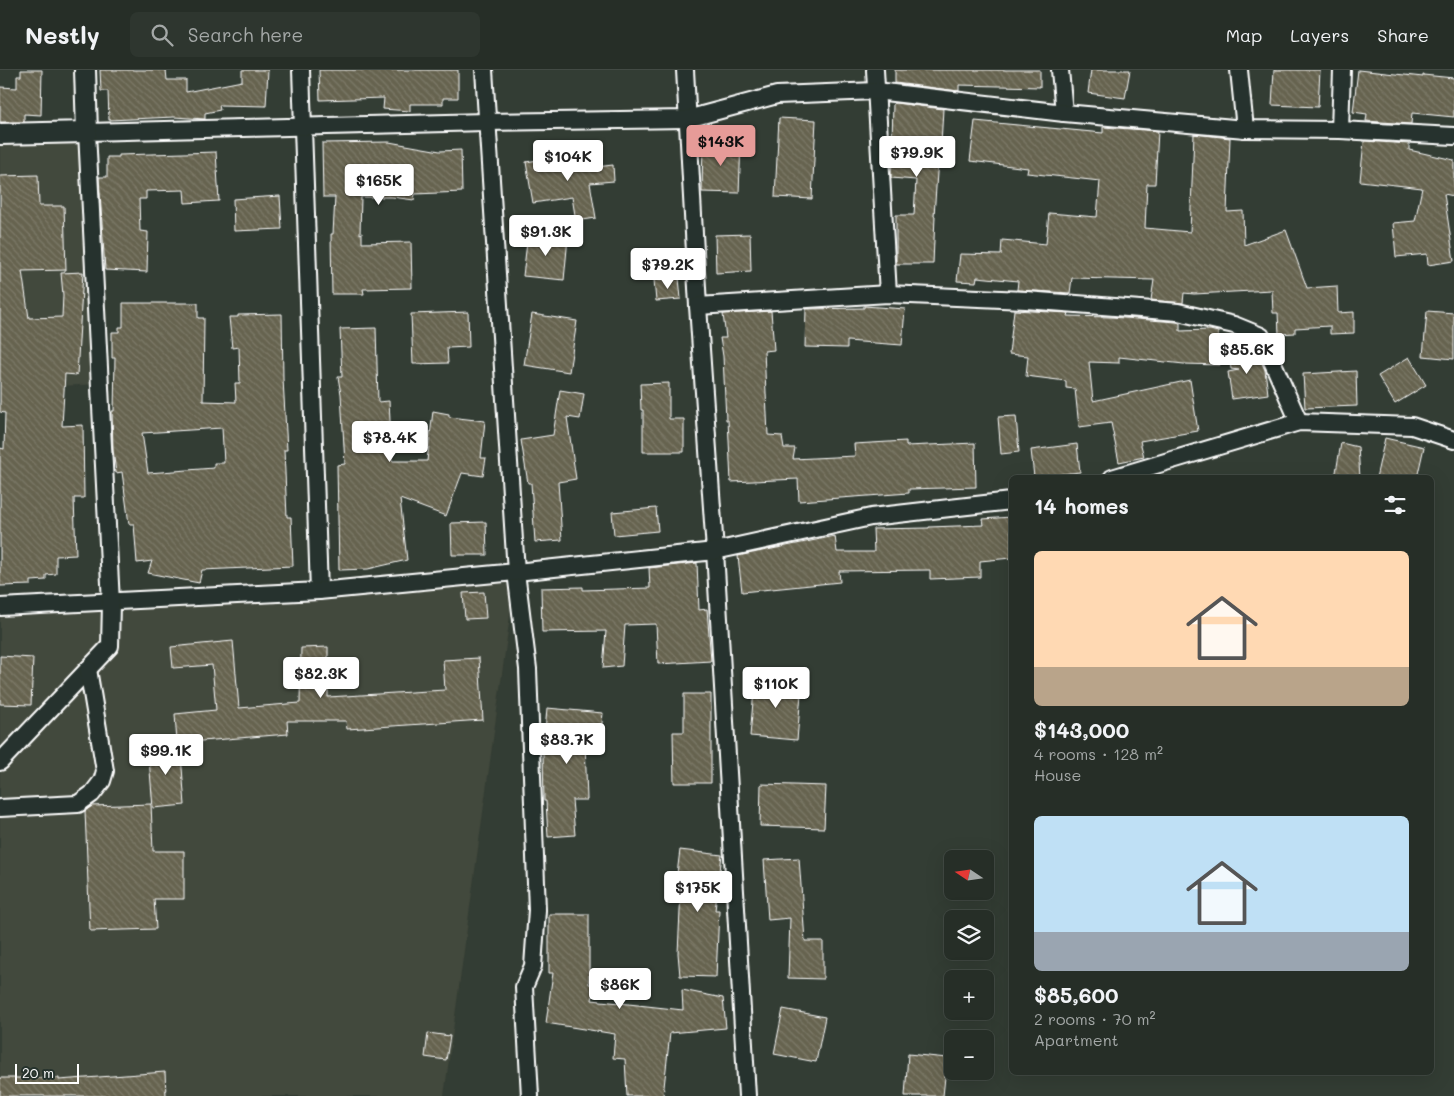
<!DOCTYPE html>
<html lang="en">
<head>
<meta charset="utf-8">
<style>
  body { margin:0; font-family:Mali,sans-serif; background:#2e362f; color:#f1f3f6; height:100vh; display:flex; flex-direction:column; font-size:19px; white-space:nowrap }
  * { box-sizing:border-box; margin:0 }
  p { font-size:16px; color:#a4a8a7 }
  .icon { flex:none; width:28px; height:28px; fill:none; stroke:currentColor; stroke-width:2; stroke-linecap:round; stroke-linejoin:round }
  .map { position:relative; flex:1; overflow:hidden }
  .sheet { position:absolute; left:1009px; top:405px; width:425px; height:600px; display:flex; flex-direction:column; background:#262e27; border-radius:8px; box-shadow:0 5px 20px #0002,0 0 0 1px #424a44 }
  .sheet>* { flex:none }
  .needle { width:32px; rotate:283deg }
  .controls { position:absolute; left:944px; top:780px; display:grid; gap:10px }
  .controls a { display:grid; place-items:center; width:50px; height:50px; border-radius:8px; background:#262e27; box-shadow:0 5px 20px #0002,0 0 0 1px #424a44; font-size:25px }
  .scale { position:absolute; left:15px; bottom:12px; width:64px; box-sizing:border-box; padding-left:5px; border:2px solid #fff; border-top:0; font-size:14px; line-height:18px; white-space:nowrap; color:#fff; -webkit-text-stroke:4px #26332d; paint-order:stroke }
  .price { position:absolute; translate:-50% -42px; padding:0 11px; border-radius:5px; background:#fff; color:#222; font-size:16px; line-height:32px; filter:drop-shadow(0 1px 2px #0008) }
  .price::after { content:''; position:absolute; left:50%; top:30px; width:15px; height:11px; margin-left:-8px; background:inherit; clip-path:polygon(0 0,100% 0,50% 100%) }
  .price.active { background:#e69b98; color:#111 }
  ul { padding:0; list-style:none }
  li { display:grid; align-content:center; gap:10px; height:265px; padding:0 25px }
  li span { display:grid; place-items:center; height:155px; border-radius:8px; color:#555 }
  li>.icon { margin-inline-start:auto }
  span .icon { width:90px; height:90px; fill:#fffc; stroke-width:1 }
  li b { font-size:21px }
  h2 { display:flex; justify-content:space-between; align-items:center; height:60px; padding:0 25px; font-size:21px }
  header { display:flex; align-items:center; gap:30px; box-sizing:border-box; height:70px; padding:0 25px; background:#262e27; border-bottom:1px solid #424a44 }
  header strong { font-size:24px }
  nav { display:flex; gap:28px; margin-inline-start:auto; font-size:18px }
  .search { width:350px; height:45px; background:#2e362f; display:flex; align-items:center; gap:12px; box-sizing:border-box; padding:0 18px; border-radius:8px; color:#a4a8a7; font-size:19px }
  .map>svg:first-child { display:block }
</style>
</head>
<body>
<header>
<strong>Nestly</strong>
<div class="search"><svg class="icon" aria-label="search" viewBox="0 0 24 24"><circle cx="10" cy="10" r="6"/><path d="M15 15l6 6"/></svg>Search here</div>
<nav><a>Map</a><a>Layers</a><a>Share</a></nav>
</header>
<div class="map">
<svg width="1454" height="1026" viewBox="0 0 1454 1026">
  <defs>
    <pattern id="building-back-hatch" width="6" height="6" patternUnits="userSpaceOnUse" patternTransform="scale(1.25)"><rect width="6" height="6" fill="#66634f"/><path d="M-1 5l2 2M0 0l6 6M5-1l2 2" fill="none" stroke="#7d7a69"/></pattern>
  </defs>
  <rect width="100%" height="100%" fill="#333d34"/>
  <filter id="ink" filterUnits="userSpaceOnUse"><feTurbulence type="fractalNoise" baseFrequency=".02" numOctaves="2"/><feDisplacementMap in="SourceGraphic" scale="10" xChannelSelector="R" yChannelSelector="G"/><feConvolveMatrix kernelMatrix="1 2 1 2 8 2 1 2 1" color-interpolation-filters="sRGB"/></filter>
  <g filter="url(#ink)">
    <g fill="#42483c">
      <path d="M87,62l12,252 -99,5v-255z"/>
      <path d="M516,502l-72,524h-444v-499z"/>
    </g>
    <g fill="url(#building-back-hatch)" stroke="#fff" fill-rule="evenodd">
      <path d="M21,0h21l-1,45 -17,-1v8h-24v-35l17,1v-12h4z"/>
      <path d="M100,0h66l1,10h19v12l56,-11v-11h26l-2,36 -47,-1 1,5 -15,3v6l-31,-2 -65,3 -1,-29h-7z"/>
      <path d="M319,0h139v28h-15v6h-33v7l-27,-2 1,-11 -64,2z"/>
      <path d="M895,0h145v17l-81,-2v6l-64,-8z"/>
      <path d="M1091,0h39l-5,28 -37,-5z"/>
      <path d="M1274,0h46l-2,37 -46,-2z"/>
      <path d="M1358,0l65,7v-2l31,3v39l-42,-4 -1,11 -45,-3 1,-7 -14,-2z"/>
      <path d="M895,33l48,6 -2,35h-2l-5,72h1l-2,48h-37v-49h18l2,-35 -25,-2 2,-74z"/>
      <path d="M779,48l37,2 -4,79 -37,-2z"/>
      <path d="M975,51l128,12v-6l55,4 -3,53h-8l-2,44 45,4 4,-98 36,4 -3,74 16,-1 1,34 42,-15 21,58 30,-2 1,27 16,-1v21l-24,1v-8l-35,2v5l-16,1 -1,-21h-5l-1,-23 -78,4 -10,-1 -1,10 -32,-3 3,-20 -82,-2 -2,15 -53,-3 1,-9 -41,-4 -1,5 -19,-1 3,-27 41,1 1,-15 44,4 3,-31 48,4 3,-36 -73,-8 1,-5 -58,-7z"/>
      <path d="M703,71l38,1 -2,51 -37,-1z"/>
      <path d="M1364,71l45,3v6l45,10v36l-10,-2 10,67 -26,4 -1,-11 -31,3 -3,-34 22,-2 7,-33 -62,-7z"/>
      <path d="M389,72l51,9 21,-1 1,42 -47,2 -1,6 -22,-3h-31l-1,37 2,-1v10l49,-1 1,46 -49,1 1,5h-32l-1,-60h2l2,-37h-12l-1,-54z"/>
      <path d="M216,82l3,49 -34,2 -1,-13 -38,1v8h-7l1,32 8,1 -1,40 -42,-2 -6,-93h8v-20h12v-2z"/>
      <path d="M585,82l3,16 25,-3 1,16 -24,2 6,35 -20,3 -4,-24 -39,6 -7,-41z"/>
      <path d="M38,105l1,31h25l2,64 -44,1 7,47 33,-1 1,-22 -2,-22 22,-1 -6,103 -12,-1 -3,52 21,-1 1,73h-10l2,57 -20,1v18l-10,1v5l-15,1v4l-31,1v-138l4,1 1,-36 -5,-1v-236z"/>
      <path d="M280,126l2,33 -48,2 -1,-32z"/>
      <path d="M528,164l40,4 -4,42 -41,-4z"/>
      <path d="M750,164l1,37 -35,2 -1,-38z"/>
      <path d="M679,208l2,21 -25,2 -2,-21z"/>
      <path d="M123,233h75v15h6l-1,83 33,1 -1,-19h5l-1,-36 -7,1 -3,-31h9v-2l44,-1 1,65 4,71h-3l3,67h4l2,49 -91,4 -3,13 -51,-10 4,-12 -15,2 -3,-39h-5l-7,-52 -6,1 -3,-23 -1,-39h2l1,-53h-3v-26h7v-5h4zM222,358l2,35h-10v5l-66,5 -6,-40z"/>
      <path d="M864,236l41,3 -3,36 -55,-4v7l-42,-1 1,-38 58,-1z"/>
      <path d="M1014,240l55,3 -1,3 43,1 65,5 4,1v8l30,-1 8,2 2,33 -36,-1 -65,-7v6l-30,-1 4,39 97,-21 8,51 -58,10 4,16 -25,5 -8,-39 -32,4 -4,-38 -9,-1v-7l-40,-5 2,-20 -19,-2z"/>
      <path d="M771,241l3,39 -10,1 4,84 14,1 2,12h11l-2,11 62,-3 -1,-12 52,-3v5l69,-3 1,44 -67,2v4l-110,8 -1,-22 -67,3 -3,-62h-2l-3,-64 -3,-18h6l-3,-24z"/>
      <path d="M1427,241l27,2v46l-31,-3z"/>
      <path d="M468,242l1,35 -22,1 1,15 -35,1 -2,-50z"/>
      <path d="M532,244l45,7 -8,51 -45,-7z"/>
      <path d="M376,258l2,74 11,-1 3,60h35l6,-50 16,3v3l36,4 -4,37h5l-3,18 -21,-3 -16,43 -46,-17 7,61 -39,9 -29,1 -2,-105 8,-1 -4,-70 -3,-17h4l-2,-48z"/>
      <path d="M1256,280l9,20 3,24 -36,5 -4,-27 11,-2 -8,-1 -2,-15z"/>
      <path d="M1409,287l17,28 -31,19 -17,-28z"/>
      <path d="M1356,301l1,35 -52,2 -2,-34z"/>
      <path d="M669,313v36h15v33h-41v-42h-2l-1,-26z"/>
      <path d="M560,320l24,4 -4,25 -13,-2 9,62 -18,3 4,58 -27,2 -4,-59h-3l-7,-43 32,-5z"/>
      <path d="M1016,346l3,36 -18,2 -3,-37z"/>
      <path d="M1385,368l39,9 -7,31h-41z"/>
      <path d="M1341,373l17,4 2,31h-25z"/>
      <path d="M1077,374l3,28 -46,5 -3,-27z"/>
      <path d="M656,438l2,23 -44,4 -2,-23z"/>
      <path d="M1011,447v41l-31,3v16l-50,2v-9l-91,1 1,11 -98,10 -4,-36 97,-20 2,16h37l-1,-23 56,-1v-1l55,-2 -1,-6z"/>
      <path d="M486,452l1,33h-35l-1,-32z"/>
      <path d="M697,493l2,47 8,-1 4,52 -53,3 -2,-40 -31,1 -3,41 -19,2 3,-37 -64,1 -1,-44 42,-1v3l67,-2 -1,-20z"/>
      <path d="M484,522l2,26 -21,1 -2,-26z"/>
      <path d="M233,571l6,67 61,-5 1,-55 27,-1v50l117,-7 -2,-30 36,-2 4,62 -136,9 -1,-8h-59l1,13 -111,9 -2,-29 41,-4 -4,-45 -39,3 -2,-21z"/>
      <path d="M0,586l33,2 -2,47 -31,-1z"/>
      <path d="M755,609l47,3 -5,58 -47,-4z"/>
      <path d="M684,624h27v89h-37l-1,-51h11z"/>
      <path d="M547,638l56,5 -3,29 -15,-1 2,59h-15l3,35 -27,2 -2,-36h-2l-1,-47z"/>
      <path d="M180,673l5,62 -32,3 -5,-62z"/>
      <path d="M761,714l65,2 -2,42 -64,-2z"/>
      <path d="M151,734l2,47h31v48h-30l2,30 -66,2 -5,-120 7,-5z"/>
      <path d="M680,780l42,5 -7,55h4l-3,67 -36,-1 -2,-23 3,-63h-6z"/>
      <path d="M799,788l6,83h18v38l-35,-1 2,-60 -22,2 -4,-60z"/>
      <path d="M549,844h40v70l6,1 -3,15 91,10 -1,-20 41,8 3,30 -56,5 -7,63h-36l-2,-37 -12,-1 2,-24 -69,-11 7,-50h-4z"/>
      <path d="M783,939l42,8 -9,45 -42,-8z"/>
      <path d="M428,963l22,3 -4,24 -21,-3z"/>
      <path d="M908,984l39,4 -4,38h-38z"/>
      <path d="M165,1002l1,24h-166v-18h59v2z"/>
    </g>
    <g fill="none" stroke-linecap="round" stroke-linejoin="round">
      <defs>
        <g id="minor">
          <path d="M301,0l18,521"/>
          <path d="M484,0l32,502 12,97 9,241 -4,56 -9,21 6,109"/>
          <path d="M685,0l13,236 17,245 32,545"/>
          <path d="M875,0l13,224"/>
          <path d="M1060,0l4,43"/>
          <path d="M1239,0l6,59"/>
          <path d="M1340,60l2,-60"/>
          <path d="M698,236l190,-12 138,6 152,12 56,13 27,11 38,86"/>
          <path d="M1112,408l187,-56 113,4 42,14"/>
          <path d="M0,537l319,-16 197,-19 199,-21 156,-34 140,-16"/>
          <path d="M0,692l110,-116 1,-43 -24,-471 399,-10 201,-3 90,-24 99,-4 188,22 181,16 95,1 114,6"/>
          <path d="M0,738l78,-4 14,-10 10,-13 3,-10 -17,-102"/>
        </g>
        <path id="tertiary" d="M0,64l87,-2 -2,-62"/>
      </defs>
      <use href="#minor" stroke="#fff" stroke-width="20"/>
      <use href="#tertiary" stroke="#fff" stroke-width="24"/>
      <use href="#minor" stroke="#26332d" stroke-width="16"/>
      <use href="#tertiary" stroke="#26332d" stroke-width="20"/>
    </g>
  </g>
</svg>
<div class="controls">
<a><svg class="needle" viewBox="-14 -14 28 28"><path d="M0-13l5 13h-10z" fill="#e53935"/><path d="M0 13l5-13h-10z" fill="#a4a8a7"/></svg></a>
<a><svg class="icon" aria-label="layers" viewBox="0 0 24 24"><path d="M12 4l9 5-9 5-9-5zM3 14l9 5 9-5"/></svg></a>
<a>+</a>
<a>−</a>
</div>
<div class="scale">20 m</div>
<b class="price active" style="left:721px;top:97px">$143K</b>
<b class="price" style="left:917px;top:108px">$79.9K</b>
<b class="price" style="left:568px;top:112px">$104K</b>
<b class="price" style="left:379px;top:136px">$165K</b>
<b class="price" style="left:546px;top:187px">$91.3K</b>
<b class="price" style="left:668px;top:220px">$79.2K</b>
<b class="price" style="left:1247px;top:305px">$85.6K</b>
<b class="price" style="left:390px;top:393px">$78.4K</b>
<b class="price" style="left:321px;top:629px">$82.3K</b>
<b class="price" style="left:776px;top:639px">$110K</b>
<b class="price" style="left:567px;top:695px">$83.7K</b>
<b class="price" style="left:166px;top:706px">$99.1K</b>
<b class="price" style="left:698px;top:843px">$175K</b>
<b class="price" style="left:620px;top:940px">$86K</b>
<section class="sheet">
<h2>14 homes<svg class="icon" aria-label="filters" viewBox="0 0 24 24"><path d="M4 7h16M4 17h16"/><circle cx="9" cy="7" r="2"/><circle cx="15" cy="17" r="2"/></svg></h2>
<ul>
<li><span style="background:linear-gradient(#ffd9b3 75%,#b9a48a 0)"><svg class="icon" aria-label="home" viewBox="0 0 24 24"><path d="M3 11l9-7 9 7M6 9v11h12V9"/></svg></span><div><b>$143,000</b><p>4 rooms · 128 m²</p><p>House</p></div></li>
<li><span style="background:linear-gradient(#bfe0f5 75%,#9aa5b1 0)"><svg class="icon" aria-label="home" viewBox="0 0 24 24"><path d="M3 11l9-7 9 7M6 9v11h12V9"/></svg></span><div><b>$85,600</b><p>2 rooms · 70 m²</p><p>Apartment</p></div></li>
</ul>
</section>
</div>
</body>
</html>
